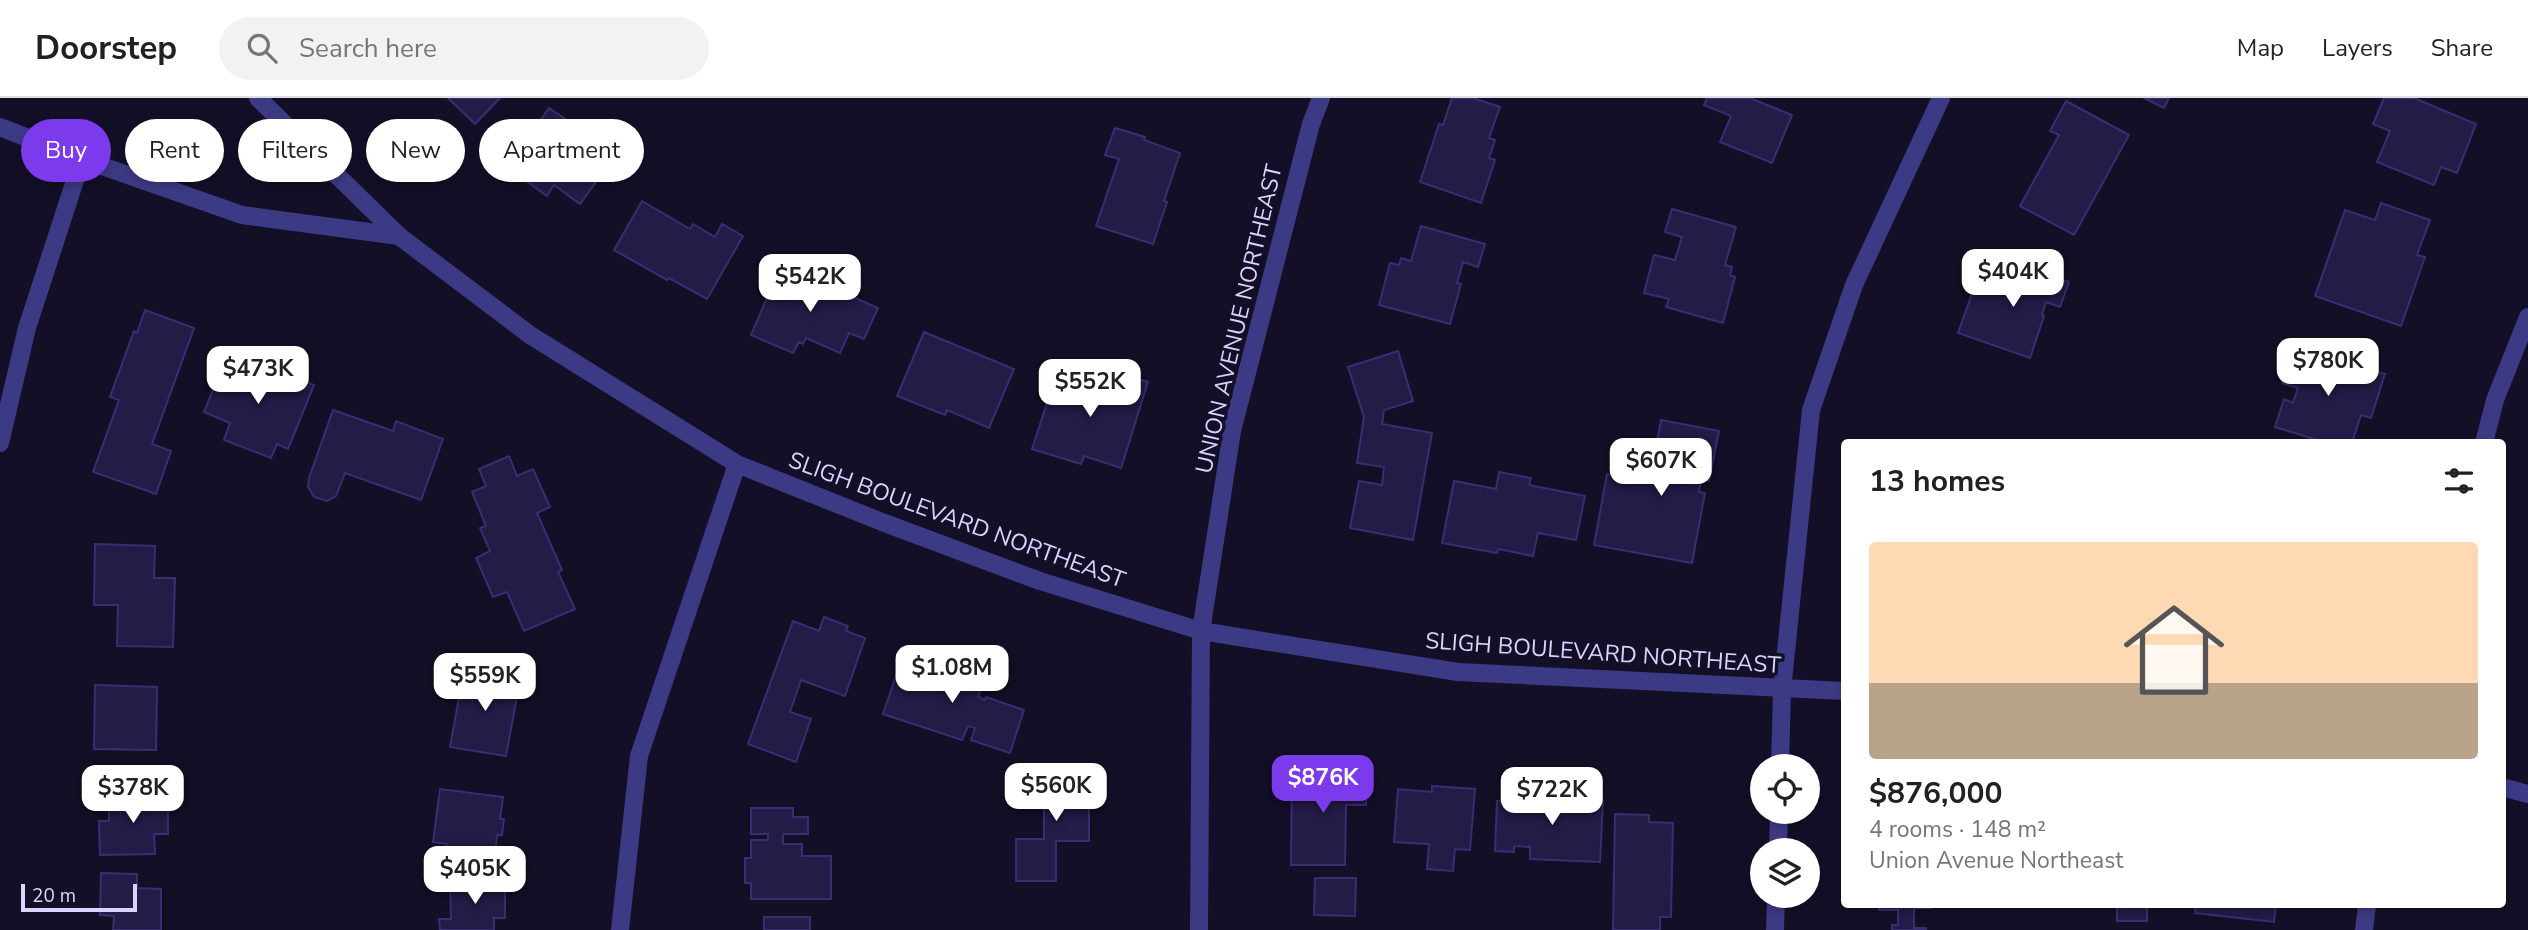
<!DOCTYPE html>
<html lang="en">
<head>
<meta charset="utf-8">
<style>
  body { margin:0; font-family:"Nunito Sans",sans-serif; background:#f2f2f2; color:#202124; height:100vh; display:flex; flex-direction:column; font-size:26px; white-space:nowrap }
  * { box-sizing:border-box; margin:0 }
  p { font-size:23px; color:#757577 }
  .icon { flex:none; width:38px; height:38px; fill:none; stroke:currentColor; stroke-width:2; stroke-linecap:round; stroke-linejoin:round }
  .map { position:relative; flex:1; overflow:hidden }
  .side { position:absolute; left:1841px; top:341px; width:665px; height:469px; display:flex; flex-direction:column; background:#fff; border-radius:7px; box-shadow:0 4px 10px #0003 }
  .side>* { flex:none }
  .top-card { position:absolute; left:21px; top:21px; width:665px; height:63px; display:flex; gap:14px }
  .buttons { position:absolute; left:1750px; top:656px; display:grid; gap:14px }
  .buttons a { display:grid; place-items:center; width:70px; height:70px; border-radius:50%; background:#fff; box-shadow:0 4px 10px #0003; font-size:35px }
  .scale { position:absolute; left:21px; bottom:18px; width:116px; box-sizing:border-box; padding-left:7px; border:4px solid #d9d4ff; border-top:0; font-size:19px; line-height:24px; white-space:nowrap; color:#d9d4ff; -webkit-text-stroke:5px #130f26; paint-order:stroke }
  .price { position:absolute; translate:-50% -60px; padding:0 16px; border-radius:14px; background:#fff; color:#222; font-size:23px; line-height:46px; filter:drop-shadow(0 2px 4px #0008) }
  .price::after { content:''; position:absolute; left:50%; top:42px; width:21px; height:16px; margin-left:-10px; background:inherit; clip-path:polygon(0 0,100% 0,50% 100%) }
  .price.active { background:#7c3aed; color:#fff }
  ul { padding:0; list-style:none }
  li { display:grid; align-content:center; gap:14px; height:371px; padding:0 28px }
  li span { display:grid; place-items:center; height:217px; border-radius:7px; color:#555 }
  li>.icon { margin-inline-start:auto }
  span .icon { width:126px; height:126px; fill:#fffc; stroke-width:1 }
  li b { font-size:30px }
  h2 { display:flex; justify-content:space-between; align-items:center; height:84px; padding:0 28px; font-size:30px }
  .pill { padding:0 24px; border-radius:32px; background:#fff; box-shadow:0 4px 10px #0003; font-size:24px; line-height:63px }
  .pill.active { background:#7c3aed; color:#fff }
  header { display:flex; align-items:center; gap:42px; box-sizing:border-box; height:98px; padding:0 35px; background:#fff; border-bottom:2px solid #e0e0e0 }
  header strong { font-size:33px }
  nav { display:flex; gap:38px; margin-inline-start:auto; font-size:24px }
  .search { width:490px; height:63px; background:#f2f2f2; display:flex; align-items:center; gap:18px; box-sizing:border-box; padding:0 24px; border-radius:38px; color:#757577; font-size:26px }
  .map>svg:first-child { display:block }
</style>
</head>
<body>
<header>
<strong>Doorstep</strong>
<div class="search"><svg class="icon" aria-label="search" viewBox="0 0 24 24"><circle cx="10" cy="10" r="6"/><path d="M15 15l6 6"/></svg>Search here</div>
<nav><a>Map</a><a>Layers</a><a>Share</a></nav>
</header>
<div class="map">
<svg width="2528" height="832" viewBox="0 0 2528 832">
  <rect width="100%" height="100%" fill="#130f26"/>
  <g fill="#241b47" stroke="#3b2d73" stroke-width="2">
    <path d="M448,0h52l-25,26z"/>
    <path d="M1452,0h21l27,9 -11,31 6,2 -6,18 6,2 -14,43 -61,-21 19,-58 4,1z"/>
    <path d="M1707,0h43l42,17 -20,48 -52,-21 11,-26 -27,-11z"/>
    <path d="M2144,0h25l-5,10z"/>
    <path d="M2384,0h30l62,26 -19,49 -16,-6 -7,18 -57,-23 13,-31 -17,-7z"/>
    <path d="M2066,3l63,34 -55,100 -54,-29 39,-71 -9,-4z"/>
    <path d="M549,10l27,18 2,-3 40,28 -38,53 -26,-19 -7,11 -40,-29z"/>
    <path d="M1115,30l30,9 -1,3 36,13 -16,48 3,1 -14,42 -57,-18 23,-67 -14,-4z"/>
    <path d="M642,103l48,28 3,-5 22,13 7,-13 21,12 -36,63 -38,-21 -2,2 -53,-30z"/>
    <path d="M2381,105l49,17 -13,35 8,2 -24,69 -86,-30 30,-86 30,10z"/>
    <path d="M1672,111l64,18 -11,38 7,2 -2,8 5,2 -12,46 -57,-16 3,-8 -25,-6 10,-38 21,5 7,-23 -17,-5z"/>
    <path d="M1421,128l64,18 -7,23 -15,-5 -6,21 4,1 -11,40 -71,-19 11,-42 9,2 2,-7 10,3z"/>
    <path d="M2005,161l64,23 -9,25 -14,-5 -4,13 2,1 -14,42 -72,-25 16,-45 19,6z"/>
    <path d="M781,167l97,43 -14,31 -15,-6 -9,20 -34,-15 -3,6 -4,-2 -6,11 -42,-18z"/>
    <path d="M145,212l49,18 -42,116 19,7 -15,43 -63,-22 26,-72 -9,-3 24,-66 3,2z"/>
    <path d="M924,234l90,37 -25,59 -42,-18 -2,5 -48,-19z"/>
    <path d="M1398,253l15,50 -29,9 -2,14 50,9 -19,107 -63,-12 9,-47 23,4 2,-18 -27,-4 7,-46 -16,-50z"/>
    <path d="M2292,254l29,9 1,-6 63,19 -14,44 -10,-3 -9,28h-25l-52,-16 9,-28 9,4 5,-15 -16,-5z"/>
    <path d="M227,257l41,17 2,-5 44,18 -26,64 -11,-5 -6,14 -47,-18 6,-17 -26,-11z"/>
    <path d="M1111,273l37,11 -27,86 -37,-12 -3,8 -49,-15 25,-77 49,15z"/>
    <path d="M333,312l60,21 3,-10 47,18 -22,61 -76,-27 -9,23 -9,5 -13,-4 -6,-10 1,-9z"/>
    <path d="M1661,322l58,11 -10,50 -8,-1 -2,12 6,1 -13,70 -98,-18 13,-71 51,10 3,-14 -9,-2z"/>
    <path d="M509,358l8,20 16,-7 17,38 -13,6 25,57 -4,2 17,37 -51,22 -17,-39 -14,5 -17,-39 14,-7 -10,-23 6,-2 -14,-34 14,-6 -7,-17z"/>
    <path d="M1499,374l32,6 -2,7 56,11 -9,44 -38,-7 -5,23 -35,-7 -1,4 -55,-10 12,-62 42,8z"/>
    <path d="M95,446l60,2 -1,32h21l-2,69 -56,-1 1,-41h-24z"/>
    <path d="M824,519l24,9 -2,5 19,7 -20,58 -44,-16 -11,32 21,7 -15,43 -48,-18 45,-123 26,10z"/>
    <path d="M929,562l55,19 -6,18 7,3 1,-3 38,13 -14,43 -39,-13 4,-12 -7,-2 -6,14 -79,-26 18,-53 25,8z"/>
    <path d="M464,572l56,10 -14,76 -56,-9z"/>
    <path d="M95,587l62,2 -1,63 -62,-1z"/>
    <path d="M1044,669h45v74h-33v40h-40v-42h28z"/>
    <path d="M1292,673l75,1 -1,33h-20l-1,60h-54z"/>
    <path d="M1432,688l43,3 -5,61 -15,-1 -2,22 -26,-2 2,-25 -35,-2 4,-53 34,3z"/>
    <path d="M440,691l63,8 -3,22h4l-2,16h-5l-2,20 -49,-6 1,-5 -14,-2z"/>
    <path d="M156,695v13h12v28h-14l1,20 -55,1 -1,-34h10v-27z"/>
    <path d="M1534,695l52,3v3l17,1 -3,62 -70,-3v-12l-16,-1v6l-19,-1 2,-50 37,2z"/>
    <path d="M751,710h42v9h15v17h-25v10h19v12h29v43h-80v-16h-6v-25h6v-18h17v-6h-17z"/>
    <path d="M1615,716l34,1v7l24,1 -2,94h-11v13h-47z"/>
    <path d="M101,775l36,1v14l24,1v41h-48l1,-14 -14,-1z"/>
    <path d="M1315,780h41l-1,38 -41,-1z"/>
    <path d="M505,784v36h-11v12h-54l-1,-11h12l-1,-36z"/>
    <path d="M1879,807h51v3h-16v20h12v2h-34v-5h6v-15h-19z"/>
    <rect x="2117" y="807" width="30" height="16"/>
    <path d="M2196,807h80l-2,17 -79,-9z"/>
    <rect x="764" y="819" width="46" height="13"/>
  </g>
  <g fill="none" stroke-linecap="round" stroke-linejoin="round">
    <g stroke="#3d3a85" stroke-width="18">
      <path d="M258,0l141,138 131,99 207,129 145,58 158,59 161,50 257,41 386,19"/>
      <path d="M0,29l82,32 160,56 157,21"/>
      <path d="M0,345l27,-115 55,-169"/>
      <path d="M2484,345l11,-43 33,-83"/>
      <path d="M1780,668l2,-76 29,-280 43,-125 87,-187"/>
      <path d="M2502,689l26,7"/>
      <path d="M1778,752l1,-38"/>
      <path d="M620,832l19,-174 98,-292"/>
      <path d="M1199,832l2,-299 31,-200 79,-307 10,-26"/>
      <path d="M1775,832l1,-34"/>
      <path d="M2364,832l3,-25"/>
    </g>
  </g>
  <g text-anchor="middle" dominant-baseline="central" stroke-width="7" stroke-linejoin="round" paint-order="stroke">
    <g font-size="23" fill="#d9d4ff" stroke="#130f26">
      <text transform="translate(1239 221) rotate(-77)">UNION AVENUE NORTHEAST</text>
      <text transform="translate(957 422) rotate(20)">SLIGH BOULEVARD NORTHEAST</text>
      <text transform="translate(1603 555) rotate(4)">SLIGH BOULEVARD NORTHEAST</text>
    </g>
  </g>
</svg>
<div class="buttons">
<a><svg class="icon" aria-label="locate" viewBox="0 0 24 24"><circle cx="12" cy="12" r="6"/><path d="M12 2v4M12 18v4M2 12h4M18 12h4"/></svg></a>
<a><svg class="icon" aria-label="layers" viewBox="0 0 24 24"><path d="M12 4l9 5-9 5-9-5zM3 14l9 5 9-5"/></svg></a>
</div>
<div class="scale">20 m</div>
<b class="price" style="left:2013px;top:211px">$404K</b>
<b class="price" style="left:810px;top:216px">$542K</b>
<b class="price" style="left:2328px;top:300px">$780K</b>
<b class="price" style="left:258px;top:308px">$473K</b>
<b class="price" style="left:1090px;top:321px">$552K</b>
<b class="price" style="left:1661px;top:400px">$607K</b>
<b class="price" style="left:952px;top:607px">$1.08M</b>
<b class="price" style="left:485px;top:615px">$559K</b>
<b class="price active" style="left:1323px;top:717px">$876K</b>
<b class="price" style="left:1056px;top:725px">$560K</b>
<b class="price" style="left:133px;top:727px">$378K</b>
<b class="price" style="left:1552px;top:729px">$722K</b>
<b class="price" style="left:475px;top:808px">$405K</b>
<div class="top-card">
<a class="pill active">Buy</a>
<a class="pill">Rent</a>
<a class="pill">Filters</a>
<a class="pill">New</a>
<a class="pill">Apartment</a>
</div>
<section class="side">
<h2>13 homes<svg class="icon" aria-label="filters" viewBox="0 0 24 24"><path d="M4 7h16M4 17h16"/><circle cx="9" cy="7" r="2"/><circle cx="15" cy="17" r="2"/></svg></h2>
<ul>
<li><span style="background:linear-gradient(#ffd9b3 65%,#b9a48a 0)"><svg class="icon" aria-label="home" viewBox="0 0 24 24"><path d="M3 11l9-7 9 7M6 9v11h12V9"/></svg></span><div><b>$876,000</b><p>4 rooms · 148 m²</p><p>Union Avenue Northeast</p></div></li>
</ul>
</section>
</div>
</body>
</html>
